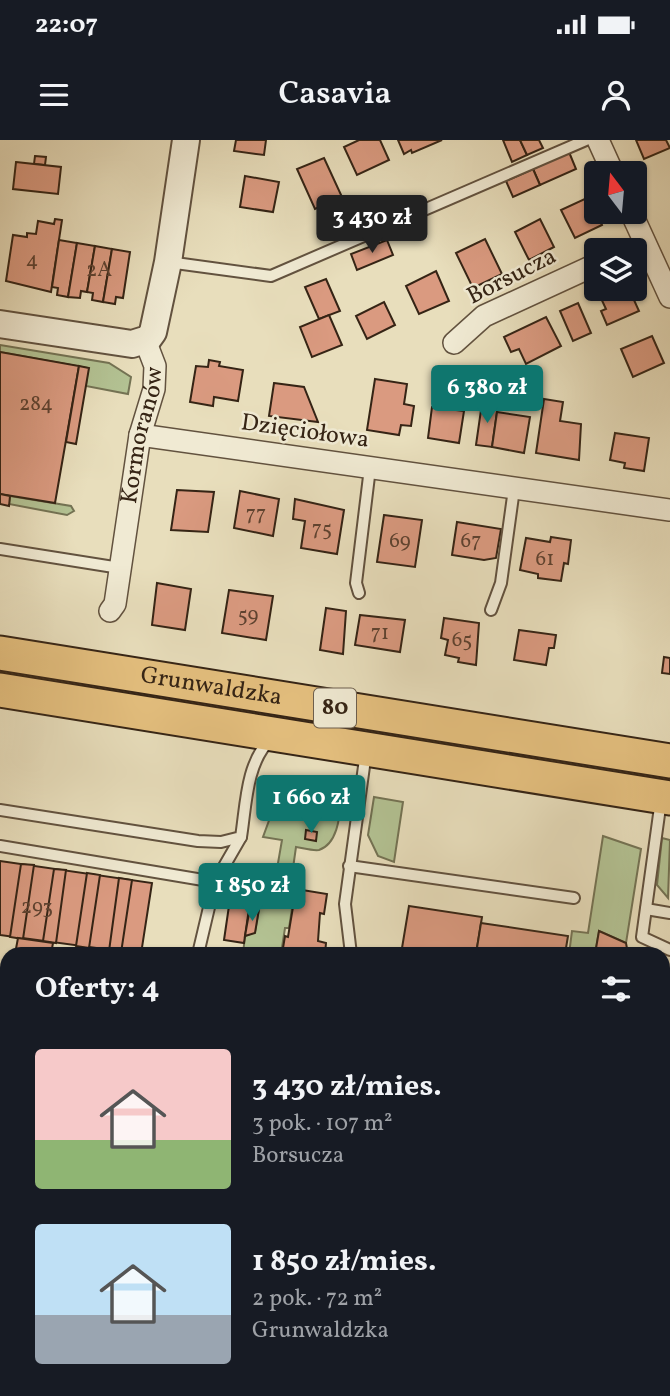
<!DOCTYPE html>
<html lang="pl">
<head>
<meta charset="utf-8">
<style>
  body { margin:0; font-family:Vollkorn,serif; background:#20242c; color:#f1f3f6; height:100vh; display:flex; flex-direction:column; font-size:26px; white-space:nowrap }
  * { box-sizing:border-box; margin:0 }
  p { font-size:23px; color:#9ea1a6 }
  .icon { flex:none; width:38px; height:38px; fill:none; stroke:currentColor; stroke-width:2; stroke-linecap:round; stroke-linejoin:round }
  .map { position:relative; flex:1; overflow:hidden }
  .sheet { position:absolute; left:0px; top:807px; width:670px; height:450px; display:flex; flex-direction:column; background:#171b24; border-radius:21px 21px 0 0; box-shadow:0 2px 5px #0004 }
  .sheet>* { flex:none }
  .needle { width:46px; rotate:344deg }
  .controls { position:absolute; left:584px; top:21px; display:grid; gap:14px }
  .controls a { display:grid; place-items:center; width:63px; height:63px; border-radius:7px; background:#171b24; box-shadow:0 2px 5px #0004; font-size:35px }
  .price { position:absolute; translate:-50% -60px; padding:0 16px; border-radius:7px; background:#0f766e; color:#fff; font-size:23px; line-height:46px; filter:drop-shadow(0 2px 4px #0008) }
  .price::after { content:''; position:absolute; left:50%; top:42px; width:21px; height:16px; margin-left:-10px; background:inherit; clip-path:polygon(0 0,100% 0,50% 100%) }
  .price.selected { background:#222; color:#fff }
  ul { padding:0; list-style:none }
  li { display:flex; align-items:center; gap:21px; height:175px; padding:0 35px }
  li span { display:grid; place-items:center; flex:none; width:196px; height:140px; border-radius:7px; color:#555 }
  li>.icon { margin-inline-start:auto }
  span .icon { width:84px; height:84px; fill:#fffc; stroke-width:1 }
  li b { font-size:30px }
  h2 { display:flex; justify-content:space-between; align-items:center; height:84px; padding:0 35px; font-size:30px }
  .status { display:flex; justify-content:space-between; align-items:center; height:49px; padding:0 35px; background:#171b24; direction:ltr }
  .status svg { height:19px; fill:currentColor }
  header { display:flex; justify-content:space-between; align-items:center; height:91px; padding:0 35px; background:#171b24; font-size:32px; font-weight:600 }
  .map>svg:first-child { display:block }
</style>
</head>
<body>
<div class="status"><b>22:07</b><svg viewBox="0 0 49 12"><path d="M0 12V9h3v3zM5 12V6h3v6zM10 12V3h3v9zM15 12V0h3v12zM26 1h20v11H26zM47 4h2v5h-2z"/></svg></div>
<header><svg class="icon" aria-label="menu" viewBox="0 0 24 24"><path d="M4 6h16M4 12h16M4 18h16"/></svg>Casavia<svg class="icon" aria-label="person" viewBox="0 0 24 24"><circle cx="12" cy="8" r="4"/><path d="M4 21q1-7 8-7t8 7"/></svg></header>
<div class="map">
<svg width="670" height="1256" viewBox="0 0 670 1256">
  <rect width="100%" height="100%" fill="#e8debc"/>
  <filter id="stains"><feTurbulence type="fractalNoise" baseFrequency=".00286" numOctaves="4"/><feColorMatrix values="0 0 0 0 .2 0 0 0 0 .09 0 0 0 0 .02 0 0 0 .5 -.17"/></filter>
  <radialGradient id="worn" r=".72"><stop offset=".6" stop-color="#630" stop-opacity="0"/><stop offset="1" stop-color="#630" stop-opacity=".3"/></radialGradient>
  <g fill="#b3c293" stroke="#747354" stroke-width="2">
    <path d="M0,205l109,18 22,14 -3,17 -42,-8 2,-18 -88,-16z"/>
    <path d="M10,356l61,10 3,5 -7,4 -58,-11z"/>
    <path d="M0,527l670,108v8l-670,-107z"/>
    <path d="M285,637l58,10c-3,19 -2,56 -24,63 -7,1 -16,-2 -23,-3l-5,35 5,1 -7,45h-4l-4,26h-38l2,-18 10,-4 7,-41 11,1 9,-52 -19,-3z"/>
    <path d="M374,657l29,5 -9,60 -16,-6 -10,-21z"/>
    <path d="M603,696l38,13 -15,94 -27,-12 -4,23h-26l3,-23 16,2z"/>
    <path d="M662,698l8,2 -2,58 -11,-13z"/>
    <path d="M0,1226h7v24h382l53,6h-442z"/>
  </g>
  <g fill="#da9a80" stroke="#352415" stroke-width="2">
    <path d="M236,0h30l-2,15 -30,-4z"/>
    <path d="M359,0h21l9,20 -32,15 -13,-28z"/>
    <path d="M398,0h44l-30,13 -1,-3 -7,4z"/>
    <path d="M503,0h17l7,15 -15,7z"/>
    <path d="M520,0h19l4,8 -16,7z"/>
    <path d="M636,0h30l4,8 -26,11z"/>
    <path d="M569,12l7,17 -36,16 -7,-16z"/>
    <path d="M35,16l11,1 -1,8 -11,-1z"/>
    <path d="M324,18l18,39 -27,12 -18,-40z"/>
    <path d="M16,22l45,5 -3,27 -45,-5z"/>
    <path d="M533,29l7,16 -27,12 -7,-16z"/>
    <path d="M245,36l34,6 -6,30 -33,-5z"/>
    <path d="M589,57l13,28 -27,13 -14,-28z"/>
    <path d="M55,79l7,1 -11,72 -45,-11 7,-46 14,2v-4l9,1 2,-13 16,3z"/>
    <path d="M540,79l14,28 -25,13 -14,-28z"/>
    <path d="M485,99l17,35 -29,14 -17,-35z"/>
    <path d="M59,100l18,3 -9,54 -11,-2 1,-7 -6,-1z"/>
    <path d="M387,100l6,15 -36,15 -6,-16z"/>
    <path d="M77,103l18,3 -8,46 -6,-1 -1,7 -12,-1z"/>
    <path d="M95,106l17,3 -9,53 -11,-2 1,-7 -6,-1z"/>
    <path d="M112,109l18,3 -7,46 -7,-1 -1,7 -12,-2z"/>
    <path d="M436,131l13,30 -30,13 -13,-28z"/>
    <path d="M326,139l14,32 -21,8 -14,-32z"/>
    <path d="M611,149h18l10,22 -32,14 -6,-14 5,-2 -7,-15z"/>
    <path d="M384,162l11,23 -28,14 -11,-23z"/>
    <path d="M578,163l13,30 -18,8 -13,-30z"/>
    <path d="M329,175l13,30 -30,12 -12,-30z"/>
    <path d="M546,177l15,29 -35,18 -7,-15 -8,3 -7,-15z"/>
    <path d="M652,196l12,27 -31,14 -12,-28z"/>
    <path d="M0,212l79,14 -24,137 -55,-9z"/>
    <path d="M209,220l11,2 -1,4 24,4 -5,31 -24,-4 -1,9 -23,-4 6,-36 12,1z"/>
    <path d="M79,226l10,2 -13,76 -10,-2z"/>
    <path d="M465,226l22,3 -4,30 -16,-3v-4l-6,-1z"/>
    <path d="M375,239l32,5 -3,20 10,2 -3,20 -10,-1 -2,10 -32,-5z"/>
    <path d="M274,243l30,4 14,35 -49,-6z"/>
    <path d="M544,259l19,3 -3,19 21,3 -2,36 -43,-7z"/>
    <path d="M482,263l16,2 -6,42 -16,-2z"/>
    <path d="M432,267l32,4 -5,32 -31,-5z"/>
    <path d="M497,272l33,5 -6,36 -32,-6z"/>
    <path d="M615,293l34,5 -5,33 -20,-3 1,-5 -15,-3z"/>
    <path d="M177,350l37,2 -6,40 -37,-2z"/>
    <path d="M240,351l39,8 -6,37 -39,-8z"/>
    <path d="M0,354l10,2 -1,10 -9,-2z"/>
    <path d="M295,359l49,11 -7,44 -36,-6 4,-27 -12,-2z"/>
    <path d="M384,375l38,5 -7,47 -38,-5z"/>
    <path d="M457,382l44,7 -5,29 -12,2 -32,-5z"/>
    <path d="M551,397l20,3 -3,24 -4,-1 -3,18 -23,-3v-4l-18,-4 6,-32 24,4z"/>
    <path d="M157,443l34,6 -6,41 -33,-5z"/>
    <path d="M229,450l44,6 -7,44 -44,-7z"/>
    <path d="M326,468l20,3 -3,43 -23,-4z"/>
    <path d="M360,475l45,5 -5,32 -45,-7z"/>
    <path d="M444,478l35,5 -3,42 -18,-3 1,-4 -14,-3 3,-15 -7,-2z"/>
    <path d="M519,490l37,5 -2,13h-5l-3,17 -32,-5z"/>
    <path d="M664,517l6,1v16l-8,-1z"/>
    <path d="M306,690l11,2 -1,9 -11,-2z"/>
    <path d="M0,721l152,22 -11,71 -141,-19z"/>
    <path d="M21,724l13,1 -11,74 -13,-2z"/>
    <path d="M54,729l12,1 -10,73 -13,-2z"/>
    <path d="M87,733l13,2 -11,73 -13,-2z"/>
    <path d="M119,738l13,2 -11,73 -12,-2z"/>
    <path d="M296,749l31,5 -3,20 -4,-1 -2,28 8,2 -1,11h-43l3,-18 3,1z"/>
    <path d="M230,759l20,3 -6,41 -20,-3z"/>
    <path d="M409,766l73,11 -6,37h-75z"/>
    <path d="M259,769l-4,24 -10,3 4,-23z"/>
    <path d="M481,783l87,13 -3,18h-89z"/>
    <path d="M599,791l27,12 2,11h-33z"/>
    <path d="M18,798l35,5 -2,11h-36z"/>
    <path d="M663,846l7,2v43l-7,-1z"/>
    <path d="M663,890l7,1v107l-7,-1z"/>
    <path d="M0,959l7,1v75l-7,-1z"/>
    <path d="M663,997l7,1v179l-7,-1z"/>
    <path d="M0,1041l7,1 -7,63z"/>
  </g>
  <g fill="none" stroke-linecap="round" stroke-linejoin="round">
    <defs>
      <g id="service">
        <path d="M168,122l103,14 315,-136"/>
        <path d="M0,409l120,19"/>
        <path d="M359,453l-3,-10 14,-115"/>
        <path d="M491,470l10,-27 13,-94"/>
        <path d="M661,660l-19,137 28,13"/>
        <path d="M0,670l198,31 23,1 20,-5c5,-31 5,-74 29,-97"/>
        <path d="M0,706l215,36"/>
        <path d="M349,726l225,32"/>
        <path d="M646,769l24,4"/>
        <path d="M198,814l17,-72 26,-45"/>
        <path d="M351,814l-6,-50 21,-152"/>
        <path d="M0,841l7,1"/>
      </g>
      <g id="minor">
        <path d="M598,0l15,33"/>
        <path d="M631,72l39,85"/>
        <path d="M454,203l30,-27 113,-52"/>
        <path d="M140,295l530,75"/>
        <path id="s1" d="M110,471l5,-7 25,-169 14,-46 1,-23 -10,-26"/>
      </g>
      <path id="tertiary" d="M0,184l132,20 16,-5 5,-7 15,-70 18,-122"/>
      <g id="primary">
        <path id="s2" d="M0,513l670,108"/>
        <path d="M0,550l670,108"/>
      </g>
    </defs>
    <use href="#service" stroke="#62523f" stroke-width="14"/>
    <use href="#minor" stroke="#62523f" stroke-width="24"/>
    <use href="#tertiary" stroke="#62523f" stroke-width="30"/>
    <use href="#primary" stroke="#352415" stroke-width="37"/>
    <use href="#service" stroke="#f0ead3" stroke-width="10"/>
    <use href="#minor" stroke="#f0ead3" stroke-width="21"/>
    <use href="#tertiary" stroke="#f0ead3" stroke-width="26"/>
    <use href="#primary" stroke="#e4bf7e" stroke-width="33"/>
    <defs>
      <g id="rail">
        <path d="M0,1176l7,1"/>
        <path d="M0,1192l7,1"/>
        <path d="M663,1240l7,1"/>
        <path d="M618,1250l47,6"/>
      </g>
    </defs>
    <use href="#rail" stroke="#352415" stroke-width="8"/>
    <use href="#rail" stroke="#f0ead3" stroke-width="5" stroke-dasharray="16" stroke-linecap="butt"/>
  </g>
  <g text-anchor="middle" dominant-baseline="central" stroke-width="5" stroke-linejoin="round" paint-order="stroke">
    <g font-size="21" fill="#5e4230">
      <text x="32" y="120">4</text>
      <text x="99" y="130">2A</text>
      <text x="36" y="264">284</text>
      <text x="256" y="374">77</text>
      <text x="322" y="389">75</text>
      <text x="400" y="401">69</text>
      <text x="471" y="401">67</text>
      <text x="545" y="419">61</text>
      <text x="248" y="475">59</text>
      <text x="380" y="493">71</text>
      <text x="462" y="500">65</text>
      <text x="37" y="767">293</text>
    </g>
    <rect fill="#f0ead3" stroke="#6d5f4e" stroke-width="2" x="314" y="548.5" width="42" height="39" rx="5"/>
    <g font-size="23" font-weight="bold" fill="#352415">
      <text x="335" y="568">80</text>
    </g>
    <g font-size="24" fill="#352415" stroke="#f0ead3">
      <text transform="translate(512 137) rotate(-27)">Borsucza</text>
      <text transform="translate(305 292) rotate(8)">Dzięciołowa</text>
      <text stroke="none"><textPath href="#s1" startOffset="180">Kormoranów</textPath></text>
      <text stroke="none"><textPath href="#s2" startOffset="214">Grunwaldzka</textPath></text>
    </g>
  </g>
  <rect width="100%" height="100%" filter="url(#stains)"/>
  <rect width="100%" height="100%" fill="url(#worn)"/>
</svg>
<div class="controls">
<a><svg class="needle" viewBox="-14 -14 28 28"><path d="M0-13l5 13h-10z" fill="#e53935"/><path d="M0 13l5-13h-10z" fill="#9ea1a6"/></svg></a>
<a><svg class="icon" aria-label="layers" viewBox="0 0 24 24"><path d="M12 4l9 5-9 5-9-5zM3 14l9 5 9-5"/></svg></a>
</div>
<b class="price selected" style="left:372px;top:115px">3 430 zł</b>
<b class="price" style="left:487px;top:285px">6 380 zł</b>
<b class="price" style="left:311px;top:695px">1 660 zł</b>
<b class="price" style="left:252px;top:783px">1 850 zł</b>
<section class="sheet">
<h2>Oferty: 4<svg class="icon" aria-label="filters" viewBox="0 0 24 24"><path d="M4 7h16M4 17h16"/><circle cx="9" cy="7" r="2"/><circle cx="15" cy="17" r="2"/></svg></h2>
<ul>
<li><span style="background:linear-gradient(#f6c9c9 65%,#8fb573 0)"><svg class="icon" aria-label="home" viewBox="0 0 24 24"><path d="M3 11l9-7 9 7M6 9v11h12V9"/></svg></span><div><b>3 430 zł/mies.</b><p>3 pok. · 107 m²</p><p>Borsucza</p></div></li>
<li><span style="background:linear-gradient(#bfe0f5 65%,#9aa5b1 0)"><svg class="icon" aria-label="home" viewBox="0 0 24 24"><path d="M3 11l9-7 9 7M6 9v11h12V9"/></svg></span><div><b>1 850 zł/mies.</b><p>2 pok. · 72 m²</p><p>Grunwaldzka</p></div></li>
</ul>
</section>
</div>
</body>
</html>
